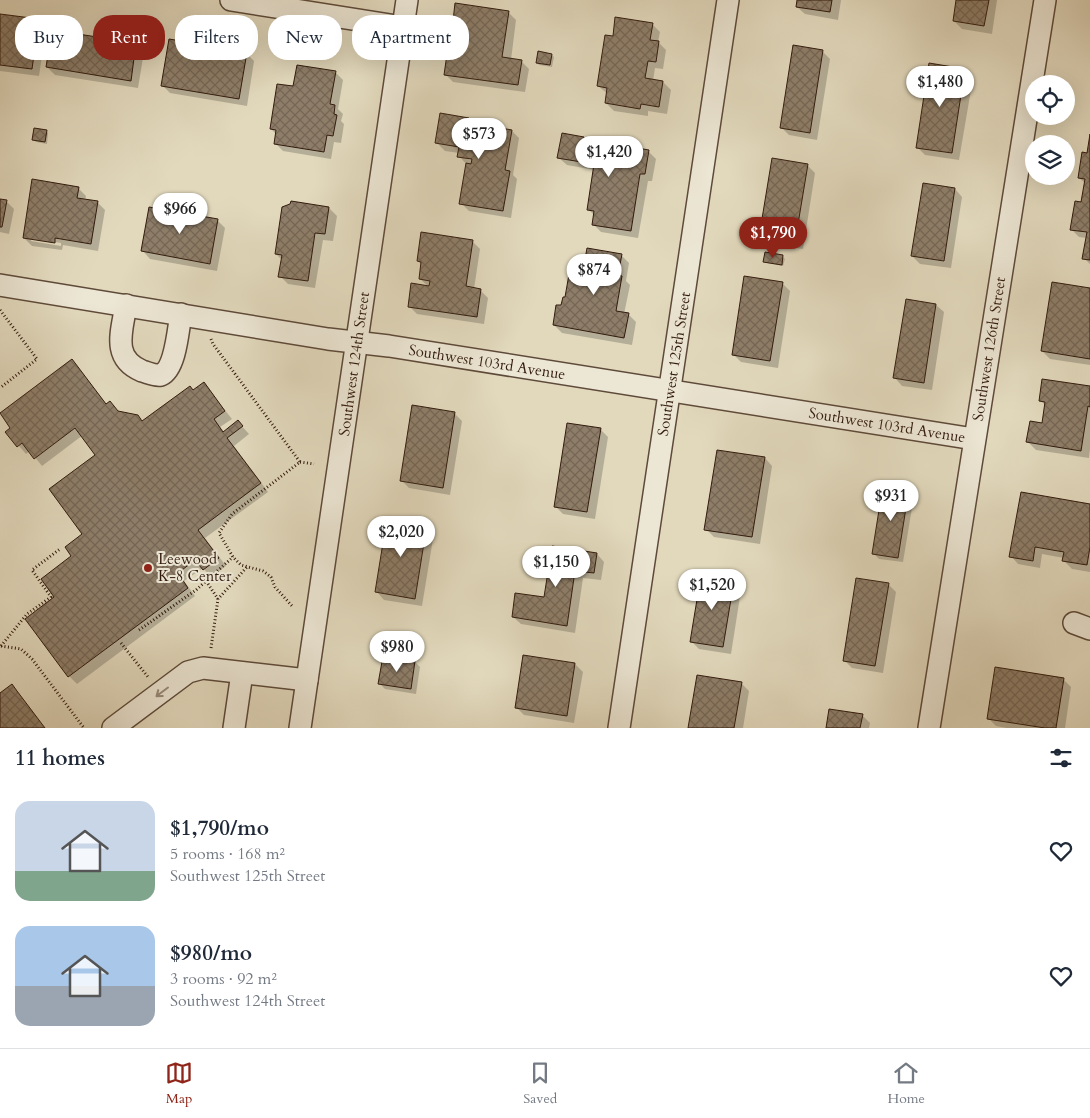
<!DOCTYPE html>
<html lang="en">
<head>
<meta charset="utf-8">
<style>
  body { margin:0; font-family:Cardo,serif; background:#f2f2f3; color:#1f2937; height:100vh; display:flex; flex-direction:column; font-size:19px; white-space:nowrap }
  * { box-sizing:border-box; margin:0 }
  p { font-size:16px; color:#747a83 }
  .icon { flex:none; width:28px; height:28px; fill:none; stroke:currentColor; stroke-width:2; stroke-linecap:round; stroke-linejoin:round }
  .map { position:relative; height:728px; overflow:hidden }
  .details { display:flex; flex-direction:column; background:#fff; flex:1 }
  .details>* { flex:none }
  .guide { position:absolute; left:15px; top:15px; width:500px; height:45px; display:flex; gap:10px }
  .tools { position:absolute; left:1025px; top:75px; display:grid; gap:10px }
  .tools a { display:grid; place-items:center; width:50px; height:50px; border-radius:50%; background:#fff; box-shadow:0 5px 20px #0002; font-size:25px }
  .price { position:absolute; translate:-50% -42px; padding:0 11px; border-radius:18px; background:#fff; color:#222; font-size:16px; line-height:32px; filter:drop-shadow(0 1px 2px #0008) }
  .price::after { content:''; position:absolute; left:50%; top:30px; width:15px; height:11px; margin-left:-8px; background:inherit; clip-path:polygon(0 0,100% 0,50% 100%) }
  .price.selected { background:#8f2418; color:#fff }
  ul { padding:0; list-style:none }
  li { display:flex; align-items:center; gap:15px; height:125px; padding:0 15px }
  li span { display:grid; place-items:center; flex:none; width:140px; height:100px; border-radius:15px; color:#555 }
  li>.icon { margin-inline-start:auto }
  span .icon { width:60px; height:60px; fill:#fffc; stroke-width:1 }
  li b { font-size:21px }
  h2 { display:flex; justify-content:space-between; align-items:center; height:60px; padding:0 15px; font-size:21px }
  .chip { padding:0 18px; border-radius:20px; background:#fff; box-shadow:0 5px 20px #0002; font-size:18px; line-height:45px }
  .chip.selected { background:#8f2418; color:#fff }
  .tabs { display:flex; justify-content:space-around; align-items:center; height:70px; border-top:1px solid #e0e1e3; background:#fff; font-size:14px; color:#747a83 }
  .tabs a { display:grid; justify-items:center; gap:2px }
  .tabs .selected { color:#8f2418 }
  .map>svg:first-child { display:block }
</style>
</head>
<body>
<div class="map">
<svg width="1090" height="728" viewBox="0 0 1090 728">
  <defs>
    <pattern id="building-cross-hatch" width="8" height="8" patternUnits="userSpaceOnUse" patternTransform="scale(1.25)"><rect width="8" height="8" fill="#8e7e69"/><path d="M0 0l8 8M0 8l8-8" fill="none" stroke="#756655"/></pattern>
  </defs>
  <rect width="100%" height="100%" fill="#e2d9bd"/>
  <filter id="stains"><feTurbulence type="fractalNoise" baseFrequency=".004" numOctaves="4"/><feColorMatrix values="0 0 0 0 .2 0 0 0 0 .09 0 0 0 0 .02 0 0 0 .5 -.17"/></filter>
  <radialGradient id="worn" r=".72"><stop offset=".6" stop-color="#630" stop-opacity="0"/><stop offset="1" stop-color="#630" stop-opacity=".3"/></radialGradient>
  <g fill="#0003" fill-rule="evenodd">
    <path d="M798,0h43l-3,20 -33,-6 -8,-7z"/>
    <path d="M957,0h40l-5,34 -30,-5 -8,-8z"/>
    <path d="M508,12l8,8 -5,40 10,1 8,8 -4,23 -72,-10 -8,-8 9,-17 3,-24 -4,-4z"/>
    <path d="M0,15l38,5 8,8 -7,48 -39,-5z"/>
    <path d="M652,24l8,8 -2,10 8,8 -3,19 -8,-1 -2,13 10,1 8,8 -4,24 -19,-3v5l-34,-5 -8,-8 2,-9 -10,-8 16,-49z"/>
    <path d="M53,31l83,14 8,7 -6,36 -83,-13 -8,-8z"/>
    <path d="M822,51l8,8 -13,81 -28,-5 -8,-8z"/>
    <path d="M246,53l8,8 -7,45 -77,-13 -7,-7z"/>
    <path d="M552,55l2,2 -2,10 -13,-2 -2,-2z"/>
    <path d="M930,65l35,5 8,8 -14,82 -34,-5 -8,-8z"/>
    <path d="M335,72l8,8 -5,29 5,5 -2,7 3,3 -3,19 -7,-1 -3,17 -48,-8 -8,-8 1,-9 -5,-5 23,-41z"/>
    <path d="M469,119l7,8 -1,8 37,-4 7,7 -6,37 4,4 -6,39 -42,-7 -8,-8 6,-38 -8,-9v-3l-14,-2 -8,-8z"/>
    <path d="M46,131l2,2 -1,11 -11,-2 -2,-2z"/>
    <path d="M583,138l4,3 61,10 8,8 -4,22h-4l-10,57 -37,-6 -8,-8 1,-9 -6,-6 7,-39 -28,-5 -8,-7z"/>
    <path d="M1090,141v123l-6,-6 3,-20 -8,-1 -8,-8 11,-25 4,-20 -7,-6 9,-24z"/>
    <path d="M807,165l8,8 -12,76 -35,-5 -7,-8z"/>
    <path d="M78,188l8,8 -1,5 12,1 8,8 -7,41 -35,-6 -1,5 -30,-4 -8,-8zM31,238l30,5v3l-30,-5z"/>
    <path d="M955,189l7,8 -11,71 -31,-4 -8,-8z"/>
    <path d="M0,200l6,1 8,8 -5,25 -9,-2z"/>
    <path d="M329,208l8,8 -4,25 -10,-1 -8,48 -27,-4 -8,-8 2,-16 -6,-6z"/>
    <path d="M217,220l8,8 -8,43 -67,-12 -7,-8z"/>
    <path d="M472,241l8,8 -6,40 6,1 8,8 -4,26 -67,-10 -8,-8 20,-19 -9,-8 2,-14 -4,-4z"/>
    <path d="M621,255l8,8 -3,18 4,4 -6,29h4l8,8 -4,23 -70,-12 -8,-8 12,-27z"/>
    <path d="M782,256l3,3 -2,7 -16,-3 -3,-2z"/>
    <path d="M782,283l8,8 -12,77 -37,-6 -8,-8z"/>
    <path d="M1090,289v76l-40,-6 -8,-8z"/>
    <path d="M936,305l8,7 -12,78 -30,-4 -7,-8z"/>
    <path d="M72,361l35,44 12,8 24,9 61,-38 28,35 -12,8 4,5 14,-10 11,12 -15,12 34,46 -63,46 21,28 -15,11 -8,-9 -19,13 11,15 -118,88 -8,-8 -42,-57 29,-22 27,-63 14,-79 -14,-20 -41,31 -12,-15 -4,3 -19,-22z"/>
    <path d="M1090,388v61l-1,9 -53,-8 -8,-8 15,-18 3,-18 -6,-6z"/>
    <path d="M454,413l8,8 -12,74 -41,-7 -8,-8z"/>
    <path d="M600,429l8,8 -13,82 -32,-5 -8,-8z"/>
    <path d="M765,458l7,8 -12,78 -46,-7 -8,-8z"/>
    <path d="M908,491l6,5 -11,66 -24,-3 -5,-5z"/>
    <path d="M1090,505v67l-18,-3 -8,-8v-3l-22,-4 -2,14 -22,-4 -7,-8z"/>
    <path d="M426,525l8,8 -12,73 -38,-6 -7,-8z"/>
    <path d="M553,547l44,7 7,8 -3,18 -18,-2 -8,55 -54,-9 -8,-7 32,-18z"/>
    <path d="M733,582l8,8 -10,64 -32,-5 -7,-7z"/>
    <path d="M888,584l8,8 -13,81 -31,-5 -8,-8z"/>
    <path d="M524,656l51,8 8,8 -9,51 -50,-8 -8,-8z"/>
    <path d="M415,662l5,5 -4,27 -31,-5 -5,-5z"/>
    <path d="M1063,679l8,8 -6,41h-58l-11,-2 -8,-8z"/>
    <path d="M741,683l8,8 -6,37h-54z"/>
    <path d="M862,715l8,8 -1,5h-42z"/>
  </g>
  <g fill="url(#building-cross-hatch)" stroke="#321b0e">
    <path d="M797,0h35l-2,12 -34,-5z"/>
    <path d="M956,0h33l-5,26 -31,-5z"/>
    <path d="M455,3l54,8 -7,46 20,3 -4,25 -74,-10 3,-21 6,1 3,-25h-4z"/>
    <path d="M0,14l39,5 -7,50 -32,-4z"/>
    <path d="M615,17l38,6 -3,17 9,1 -3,21 -8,-1 -3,17 18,3 -4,26 -18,-3 -1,5 -35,-6 2,-15 -10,-2 8,-51 8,1z"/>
    <path d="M52,30l84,13 -5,38 -85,-14z"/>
    <path d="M169,39l78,13 -8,47 -78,-13z"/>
    <path d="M793,45l30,5 -13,83 -30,-5z"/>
    <path d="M538,51l14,3 -2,11 -14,-2z"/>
    <path d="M929,63l36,6 -13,84 -36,-5z"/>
    <path d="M297,65l39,6 -6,33 5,1 -1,9 3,1 -4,21 -6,-1 -3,17 -50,-8 2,-14 -6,-1 7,-45 16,2z"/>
    <path d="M440,113l29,5 -2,13 10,2 1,-9 34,6 -7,40 5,1 -7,40 -44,-7 7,-41 5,1 1,-5 -15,-2 2,-10 -24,-4z"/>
    <path d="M34,128l13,2 -2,12 -13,-2z"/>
    <path d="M562,133l22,4v2l65,11 -4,24h-5l-9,57 -39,-6 2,-14 -7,-1 7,-46 -37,-6z"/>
    <path d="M1090,134v126l-8,-1 5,-27 -17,-2 5,-29 6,1 4,-23 -7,-1 4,-26 5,1z"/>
    <path d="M772,158l36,6 -13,78 -36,-5z"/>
    <path d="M32,179l47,8 -2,11 21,3 -7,43 -36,-6v5l-32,-5z"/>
    <path d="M923,183l32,5 -11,73 -33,-5z"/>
    <path d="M0,199l7,1 -5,27h-2z"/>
    <path d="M291,201l38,6 -4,27 -10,-1 -7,48 -30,-4 4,-22 -7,-1 7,-47 8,-3z"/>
    <path d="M149,207l69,12 -8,45 -69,-13z"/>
    <path d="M421,232l52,8 -7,46 15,3 -4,28 -69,-10 3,-24 18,3 1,-5 -11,-2 2,-17 -4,-1z"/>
    <path d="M587,248l35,6 -4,21 4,1 -6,35 13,2 -5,25 -71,-13 3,-20h5l2,-8h2l6,-34 13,2z"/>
    <path d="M765,252l18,3 -1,10 -19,-3z"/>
    <path d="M744,276l39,6 -13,79 -38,-6z"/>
    <path d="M1052,282l38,6v71l-49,-8z"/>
    <path d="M906,299l30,5 -12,79 -31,-5z"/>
    <path d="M72,359l34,45 4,-3 8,10 20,4 4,6 48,-35 3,4 11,-8 21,29 -11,8 9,13 15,-12 5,6 -16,12 34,45 -63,47 21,28 -16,12 -8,-10 -17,13 10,15 -120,89 -43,-58 29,-22 -13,-18 30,-23 -6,-9 17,-13 -33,-45 46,-34 -20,-27 -41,31 -12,-16 -5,4 -12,-15 5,-4 -10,-15z"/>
    <path d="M1042,379l48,7v21l-2,-1 -7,45 -55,-9 4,-21 12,2 3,-21 -6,-1z"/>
    <path d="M412,405l43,7 -12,76 -43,-7z"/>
    <path d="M567,423l34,5 -14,84 -33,-5z"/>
    <path d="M717,450l48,7 -13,80 -48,-7z"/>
    <path d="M883,485l26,4 -11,69 -26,-4z"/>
    <path d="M1021,492l69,12v43l-3,18 -25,-4 2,-9 -29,-5 -2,14 -24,-4z"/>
    <path d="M387,518l40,6 -12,75 -40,-7z"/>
    <path d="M552,546l45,7 -3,20 -19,-2 -8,55 -55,-9 3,-24 29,4z"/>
    <path d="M701,575l33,6 -11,66 -33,-5z"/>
    <path d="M856,578l33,5 -14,83 -32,-5z"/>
    <path d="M523,655l52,8 -8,53 -52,-8z"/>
    <path d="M383,656l32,5 -4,28 -33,-5z"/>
    <path d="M995,667l69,11 -8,50h-11l-58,-9z"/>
    <path d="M697,675l45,7 -8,46h-46z"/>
    <path d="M12,684l5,7 28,37h-45v-35z"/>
    <path d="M829,709l34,5 -3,14h-34z"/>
  </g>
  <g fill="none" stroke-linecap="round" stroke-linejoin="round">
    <defs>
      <g id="minor">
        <path d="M231,0l172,27"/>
        <path d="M0,285l328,54 61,7 585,93"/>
        <path d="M126,305c-4,26 -15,53 16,66 7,2 12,5 19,4 15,-7 17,-46 20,-61"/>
        <path d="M1074,623l16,6"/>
        <path d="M113,728l75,-56 15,-4 104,12"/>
        <path d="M234,728l8,-55"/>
        <path d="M300,728l107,-728"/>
        <path d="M619,728l109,-728"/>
        <path d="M929,728l116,-728"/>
      </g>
    </defs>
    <use href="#minor" stroke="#5e4a3a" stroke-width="24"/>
    <g stroke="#321b0e" stroke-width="3" stroke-dasharray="1 2.5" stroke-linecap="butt">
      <path d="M0,310l37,49 -37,29"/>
      <path d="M211,339l2,5 87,118 -68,52 -13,19 14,24 8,8 22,6 8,6 4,10 18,20"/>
      <path d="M300,462l14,2"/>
      <path d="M206,581l12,18"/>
      <path d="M139,630l57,-40 37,-33"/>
      <path d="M121,643l27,34"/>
      <path d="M1,646l26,-32 24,-17 -19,-27 28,-21"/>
      <path d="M1,646l20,3 11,10 52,69"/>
      <path d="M211,648l7,-49 29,-32"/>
    </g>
    <use href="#minor" stroke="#ece6d4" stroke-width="21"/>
  </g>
  <defs><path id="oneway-shaft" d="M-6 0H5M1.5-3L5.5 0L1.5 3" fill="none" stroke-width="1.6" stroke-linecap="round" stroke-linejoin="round" transform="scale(1.25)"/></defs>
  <use stroke="#988b7b" href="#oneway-shaft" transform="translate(162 692) rotate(143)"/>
  <circle fill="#8f2418" stroke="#ece6d4" stroke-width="2" cx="148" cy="568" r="5"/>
  <g text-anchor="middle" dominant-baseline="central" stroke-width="4" stroke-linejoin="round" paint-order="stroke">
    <g font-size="15" fill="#321b0e" stroke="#ece6d4">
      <text transform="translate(989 349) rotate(-81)">Southwest 126th Street</text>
      <text transform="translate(487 362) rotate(9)">Southwest 103rd Avenue</text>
      <text transform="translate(354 364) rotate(-82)">Southwest 124th Street</text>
      <text transform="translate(674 364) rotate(-81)">Southwest 125th Street</text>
      <text transform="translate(887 425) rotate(9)">Southwest 103rd Avenue</text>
    </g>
    <g font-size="15" fill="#321b0e" stroke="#ece6d4" text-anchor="start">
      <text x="158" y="559">Leewood<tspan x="158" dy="17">K-8 Center</tspan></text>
    </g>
  </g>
  <rect width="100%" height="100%" filter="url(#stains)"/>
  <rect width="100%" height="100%" fill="url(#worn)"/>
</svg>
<div class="tools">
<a><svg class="icon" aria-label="locate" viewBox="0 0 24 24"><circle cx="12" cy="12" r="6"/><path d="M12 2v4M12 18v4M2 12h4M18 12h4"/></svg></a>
<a><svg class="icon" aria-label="layers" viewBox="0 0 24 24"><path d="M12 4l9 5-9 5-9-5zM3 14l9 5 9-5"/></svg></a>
</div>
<b class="price" style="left:940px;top:108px">$1,480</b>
<b class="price" style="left:479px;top:160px">$573</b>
<b class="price" style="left:609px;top:178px">$1,420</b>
<b class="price" style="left:180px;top:235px">$966</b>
<b class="price selected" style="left:773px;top:259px">$1,790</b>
<b class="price" style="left:594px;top:296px">$874</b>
<b class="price" style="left:891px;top:522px">$931</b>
<b class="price" style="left:401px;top:558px">$2,020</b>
<b class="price" style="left:556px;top:588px">$1,150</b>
<b class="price" style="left:712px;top:611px">$1,520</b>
<b class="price" style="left:397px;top:673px">$980</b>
<div class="guide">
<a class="chip">Buy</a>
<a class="chip selected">Rent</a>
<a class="chip">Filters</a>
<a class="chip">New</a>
<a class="chip">Apartment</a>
</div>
</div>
<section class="details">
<h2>11 homes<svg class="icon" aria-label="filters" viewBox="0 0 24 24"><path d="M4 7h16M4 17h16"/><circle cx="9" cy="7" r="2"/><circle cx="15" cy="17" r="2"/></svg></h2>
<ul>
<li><span style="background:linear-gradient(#c9d6e8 70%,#7fa58c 0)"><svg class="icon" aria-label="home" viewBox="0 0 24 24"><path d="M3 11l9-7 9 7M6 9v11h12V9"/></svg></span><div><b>$1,790/mo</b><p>5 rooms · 168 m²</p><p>Southwest 125th Street</p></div><svg class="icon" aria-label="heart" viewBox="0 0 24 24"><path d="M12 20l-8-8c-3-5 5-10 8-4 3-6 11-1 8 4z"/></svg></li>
<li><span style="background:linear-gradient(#a9c7e8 60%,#9aa5b1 0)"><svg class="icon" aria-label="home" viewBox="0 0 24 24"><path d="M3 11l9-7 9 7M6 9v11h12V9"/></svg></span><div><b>$980/mo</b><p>3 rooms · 92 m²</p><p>Southwest 124th Street</p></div><svg class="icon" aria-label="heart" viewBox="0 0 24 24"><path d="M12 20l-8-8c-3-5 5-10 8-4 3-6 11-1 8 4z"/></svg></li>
</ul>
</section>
<nav class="tabs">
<a class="selected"><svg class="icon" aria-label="map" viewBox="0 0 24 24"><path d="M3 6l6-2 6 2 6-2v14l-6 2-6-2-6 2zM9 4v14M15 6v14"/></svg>Map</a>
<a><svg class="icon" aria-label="saved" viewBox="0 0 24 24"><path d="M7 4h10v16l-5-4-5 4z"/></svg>Saved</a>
<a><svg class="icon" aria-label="home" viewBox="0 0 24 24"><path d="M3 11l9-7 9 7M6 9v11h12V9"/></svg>Home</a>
</nav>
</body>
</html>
